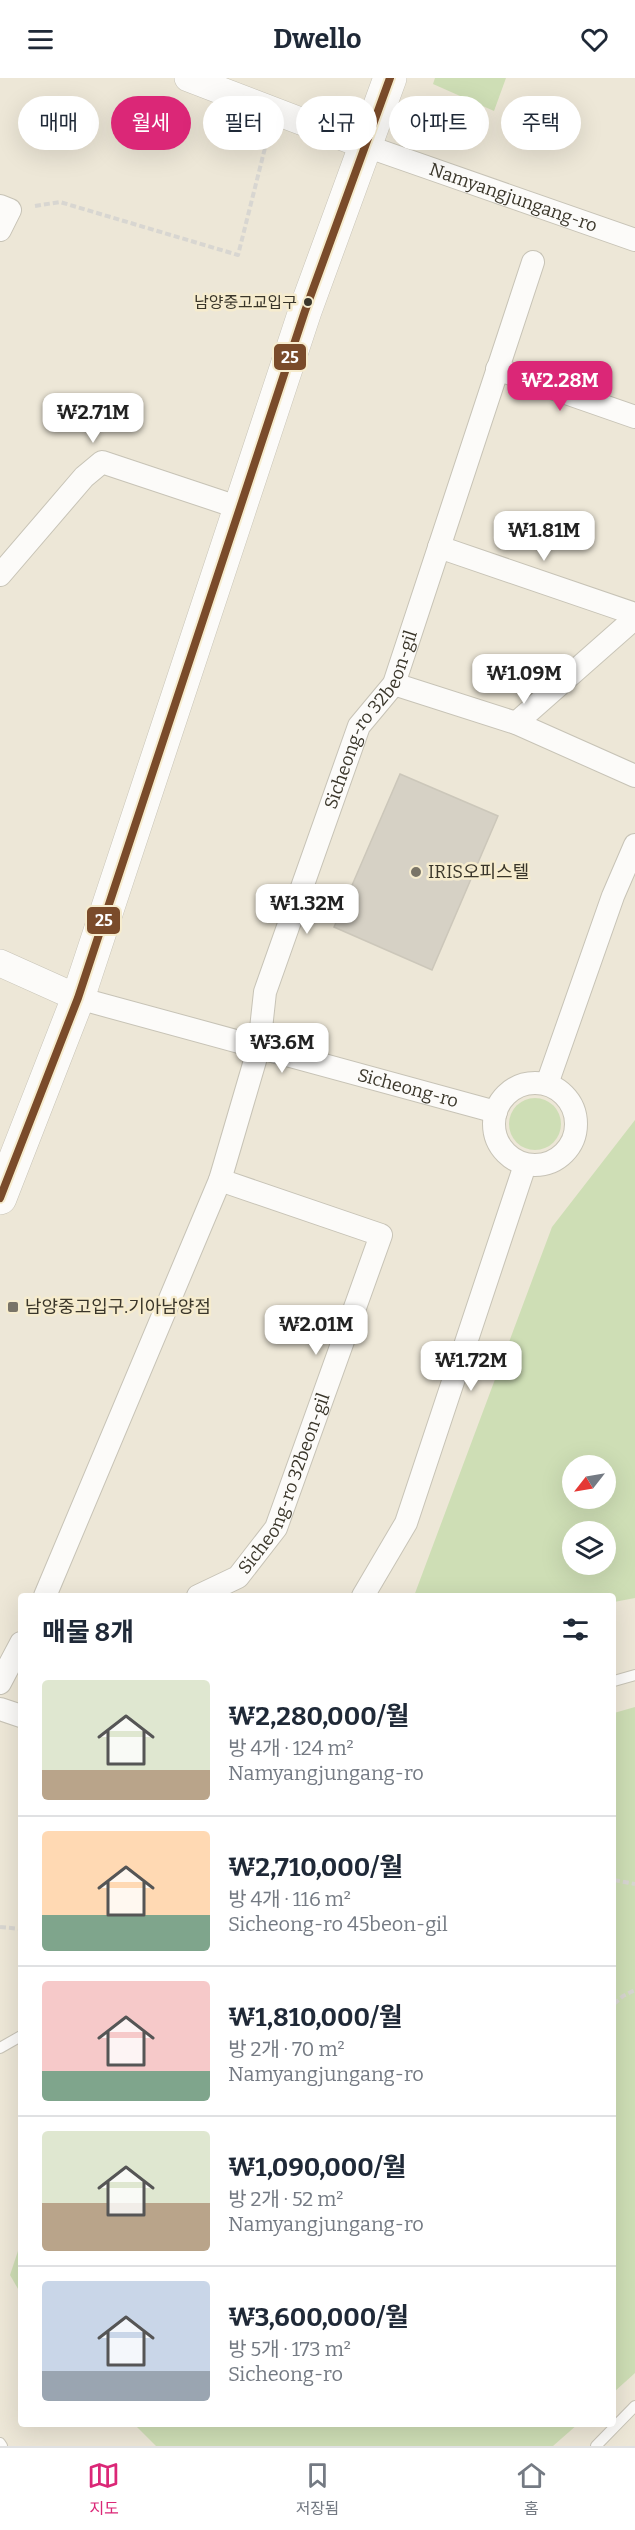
<!DOCTYPE html>
<html lang="ko">
<head>
<meta charset="utf-8">
<style>
  body { margin:0; font-family:Bitter,"Noto Sans KR",serif; background:#f6f6f7; color:#1f2937; height:100vh; display:flex; flex-direction:column; font-size:22px; white-space:nowrap }
  * { box-sizing:border-box; margin:0 }
  p { font-size:20px; color:#747a83 }
  .icon { flex:none; width:33px; height:33px; fill:none; stroke:currentColor; stroke-width:2; stroke-linecap:round; stroke-linejoin:round }
  .map { position:relative; flex:1; overflow:hidden }
  .side { position:absolute; left:18px; top:1515px; width:598px; height:834px; display:flex; flex-direction:column; background:#fff; border-radius:6px; box-shadow:0 6px 24px #0002 }
  .side>* { flex:none }
  .banner { position:absolute; left:18px; top:18px; width:600px; height:54px; display:flex; gap:12px }
  .needle { width:39px; rotate:239deg }
  .controls { position:absolute; left:562px; top:1377px; display:grid; gap:12px }
  .controls a { display:grid; place-items:center; width:54px; height:54px; border-radius:50%; background:#fff; box-shadow:0 6px 24px #0002; font-size:30px }
  .price { position:absolute; translate:-50% -51px; padding:0 14px; border-radius:12px; background:#fff; color:#222; font-size:20px; line-height:39px; filter:drop-shadow(0 2px 3px #0008) }
  .price::after { content:''; position:absolute; left:50%; top:36px; width:18px; height:14px; margin-left:-9px; background:inherit; clip-path:polygon(0 0,100% 0,50% 100%) }
  .price.active { background:#db2777; color:#fff }
  ul { padding:0; list-style:none }
  li { display:flex; align-items:center; gap:18px; height:150px; padding:0 24px }
  li+li { border-top:2px solid #e0e1e3 }
  li span { display:grid; place-items:center; flex:none; width:168px; height:120px; border-radius:6px; color:#555 }
  li>.icon { margin-inline-start:auto }
  span .icon { width:72px; height:72px; fill:#fffc; stroke-width:1 }
  li b { font-size:26px }
  h2 { display:flex; justify-content:space-between; align-items:center; height:72px; padding:0 24px; font-size:26px }
  .chip { padding:0 21px; border-radius:27px; background:#fff; box-shadow:0 6px 24px #0002; font-size:21px; line-height:54px }
  .chip.active { background:#db2777; color:#fff }
  header { display:flex; justify-content:space-between; align-items:center; height:78px; padding:0 24px; background:#fff; font-size:27px; font-weight:700 }
  .tabs { display:flex; justify-content:space-around; align-items:center; height:84px; border-top:2px solid #e0e1e3; background:#fff; font-size:16px; color:#747a83 }
  .tabs a { display:grid; justify-items:center; gap:3px }
  .tabs .active { color:#db2777 }
  .map>svg:first-child { display:block }
</style>
</head>
<body>
<header><svg class="icon" aria-label="menu" viewBox="0 0 24 24"><path d="M4 6h16M4 12h16M4 18h16"/></svg>Dwello<svg class="icon" aria-label="heart" viewBox="0 0 24 24"><path d="M12 20l-8-8c-3-5 5-10 8-4 3-6 11-1 8 4z"/></svg></header>
<div class="map">
<svg width="635" height="2368" viewBox="0 0 635 2368">
  <rect width="100%" height="100%" fill="#ede7d7"/>
  <g fill="#cedeb5" fill-rule="evenodd">
    <path d="M435,0h71l-12,33 -61,-27z"/>
    <circle cx="535" cy="1046" r="26"/>
    <path d="M635,1042v478l-21,4v-6h-200l138,-369zM573,1388h33v32h-33zM573,1454h33v32h-33z"/>
    <path d="M635,1629v666l-21,19v-679z"/>
    <path d="M21,2164v52l-11,-19z"/>
    <path d="M134,2346h444l-25,22h-397z"/>
  </g>
  <path fill="#d6d1c5" stroke="#ccc7ba" stroke-width="1.5" d="M400,696l98,42 -66,154 -98,-43z"/>
  <g fill="none" stroke-linecap="round" stroke-linejoin="round">
    <defs>
      <g id="service">
        <path d="M614,1603l21,-6"/>
        <path d="M0,1970l21,-12"/>
        <path d="M0,2365l2,3"/>
        <path d="M596,2368l39,-40"/>
      </g>
      <g id="minor">
        <path id="s1" d="M366,68l269,94"/>
        <path d="M0,128l10,4 -10,20"/>
        <path d="M497,291l138,48"/>
        <path d="M439,469l196,67"/>
        <path d="M0,497l84,-98 18,-15 138,46"/>
        <path d="M394,606l122,39 119,53"/>
        <path d="M516,645l119,-105"/>
        <path id="s2" d="M78,920l418,114"/>
        <circle cx="535" cy="1046" r="41"/>
        <path d="M547,1006l66,-188 22,-51"/>
        <path id="s3" d="M45,1518l175,-416 39,-133 6,-55 94,-266 35,-42 139,-422"/>
        <path id="s4" d="M198,1518l40,-19 38,-49 105,-293 -161,-55"/>
        <path d="M363,1518l43,-73 119,-358"/>
        <path d="M0,1605l21,-40"/>
        <path d="M0,1631l21,7"/>
      </g>
      <g id="tertiary">
        <path d="M188,0l178,68"/>
        <path d="M0,885l78,35"/>
      </g>
      <path id="primary" d="M0,1120l78,-200 227,-687 85,-233"/>
    </defs>
    <use href="#service" stroke="#c7c3b6" stroke-width="12"/>
    <use href="#minor" stroke="#c7c3b6" stroke-width="24"/>
    <use href="#tertiary" stroke="#c7c3b6" stroke-width="28"/>
    <use href="#primary" stroke="#c7c3b6" stroke-width="34"/>
    <g stroke="#d8d6d1" stroke-width="4" stroke-dasharray="6 3" stroke-linecap="butt">
      <path d="M35,128l25,-4 178,53 30,-119"/>
      <path d="M614,1802l21,4"/>
      <path d="M0,1849l21,2"/>
      <path d="M614,1926l9,-8 12,-6"/>
    </g>
    <use href="#service" stroke="#fcfbf9" stroke-width="10"/>
    <use href="#minor" stroke="#fcfbf9" stroke-width="22"/>
    <use href="#tertiary" stroke="#fcfbf9" stroke-width="27"/>
    <use href="#primary" stroke="#fcfbf9" stroke-width="33"/>
    <defs>
      <path id="bus-1" d="M0,1120l78,-200 227,-687 85,-233"/>
    </defs>
    <use href="#bus-1" stroke="#f6ecce" stroke-width="12"/>
    <use href="#bus-1" stroke="#7a4b2a" stroke-width="8"/>
  </g>
  <circle fill="#3a362a" stroke="#f6ecce" stroke-width="2" cx="308" cy="224" r="5"/>
  <g fill="#797467" stroke="#f6ecce" stroke-width="2">
    <circle cx="416" cy="794" r="6"/>
    <rect x="7" y="1223" width="12" height="12" rx="3"/>
  </g>
  <g text-anchor="middle" dominant-baseline="central" stroke-width="5" stroke-linejoin="round" paint-order="stroke">
    <g font-size="16" fill="#3a362a" stroke="#f6ecce" text-anchor="end">
      <text x="297" y="224">남양중고교입구</text>
    </g>
    <g font-size="18" fill="#3a362a" stroke="#f6ecce">
      <text stroke="none"><textPath href="#s1" startOffset="156">Namyangjungang-ro</textPath></text>
      <text stroke="none"><textPath href="#s3" startOffset="939">Sicheong-ro 32beon-gil</textPath></text>
      <text stroke="none"><textPath href="#s2" startOffset="342">Sicheong-ro</textPath></text>
      <text stroke="none"><textPath href="#s4" startOffset="150">Sicheong-ro 32beon-gil</textPath></text>
    </g>
    <g font-size="18" fill="#3a362a" stroke="#f6ecce" text-anchor="start">
      <text x="428" y="794">IRIS오피스텔</text>
      <text x="25" y="1229">남양중고입구.기아남양점</text>
    </g>
  </g>
  <g stroke="#f6ecce" stroke-width="2">
    <rect x="273" y="265" width="34" height="28" rx="6" fill="#7a4b2a"/>
    <rect x="86" y="828" width="35" height="29" rx="6" fill="#7a4b2a"/>
  </g>
  <g font-size="16" text-anchor="middle" font-weight="bold" fill="#fff">
    <text x="290" y="285">25</text>
    <text x="104" y="848">25</text>
  </g>
</svg>
<div class="controls">
<a><svg class="needle" viewBox="-14 -14 28 28"><path d="M0-13l5 13h-10z" fill="#e53935"/><path d="M0 13l5-13h-10z" fill="#747a83"/></svg></a>
<a><svg class="icon" aria-label="layers" viewBox="0 0 24 24"><path d="M12 4l9 5-9 5-9-5zM3 14l9 5 9-5"/></svg></a>
</div>
<b class="price active" style="left:560px;top:334px">₩2.28M</b>
<b class="price" style="left:93px;top:366px">₩2.71M</b>
<b class="price" style="left:544px;top:484px">₩1.81M</b>
<b class="price" style="left:524px;top:627px">₩1.09M</b>
<b class="price" style="left:307px;top:857px">₩1.32M</b>
<b class="price" style="left:282px;top:996px">₩3.6M</b>
<b class="price" style="left:316px;top:1278px">₩2.01M</b>
<b class="price" style="left:471px;top:1314px">₩1.72M</b>
<div class="banner">
<a class="chip">매매</a>
<a class="chip active">월세</a>
<a class="chip">필터</a>
<a class="chip">신규</a>
<a class="chip">아파트</a>
<a class="chip">주택</a>
</div>
<section class="side">
<h2>매물 8개<svg class="icon" aria-label="filters" viewBox="0 0 24 24"><path d="M4 7h16M4 17h16"/><circle cx="9" cy="7" r="2"/><circle cx="15" cy="17" r="2"/></svg></h2>
<ul>
<li><span style="background:linear-gradient(#dfe7d0 75%,#b9a48a 0)"><svg class="icon" aria-label="home" viewBox="0 0 24 24"><path d="M3 11l9-7 9 7M6 9v11h12V9"/></svg></span><div><b>₩2,280,000/월</b><p>방 4개 · 124 m²</p><p>Namyangjungang-ro</p></div></li>
<li><span style="background:linear-gradient(#ffd9b3 70%,#7fa58c 0)"><svg class="icon" aria-label="home" viewBox="0 0 24 24"><path d="M3 11l9-7 9 7M6 9v11h12V9"/></svg></span><div><b>₩2,710,000/월</b><p>방 4개 · 116 m²</p><p>Sicheong-ro 45beon-gil</p></div></li>
<li><span style="background:linear-gradient(#f6c9c9 75%,#7fa58c 0)"><svg class="icon" aria-label="home" viewBox="0 0 24 24"><path d="M3 11l9-7 9 7M6 9v11h12V9"/></svg></span><div><b>₩1,810,000/월</b><p>방 2개 · 70 m²</p><p>Namyangjungang-ro</p></div></li>
<li><span style="background:linear-gradient(#dfe7d0 60%,#b9a48a 0)"><svg class="icon" aria-label="home" viewBox="0 0 24 24"><path d="M3 11l9-7 9 7M6 9v11h12V9"/></svg></span><div><b>₩1,090,000/월</b><p>방 2개 · 52 m²</p><p>Namyangjungang-ro</p></div></li>
<li><span style="background:linear-gradient(#c9d6e8 75%,#9aa5b1 0)"><svg class="icon" aria-label="home" viewBox="0 0 24 24"><path d="M3 11l9-7 9 7M6 9v11h12V9"/></svg></span><div><b>₩3,600,000/월</b><p>방 5개 · 173 m²</p><p>Sicheong-ro</p></div></li>
</ul>
</section>
</div>
<nav class="tabs">
<a class="active"><svg class="icon" aria-label="map" viewBox="0 0 24 24"><path d="M3 6l6-2 6 2 6-2v14l-6 2-6-2-6 2zM9 4v14M15 6v14"/></svg>지도</a>
<a><svg class="icon" aria-label="saved" viewBox="0 0 24 24"><path d="M7 4h10v16l-5-4-5 4z"/></svg>저장됨</a>
<a><svg class="icon" aria-label="home" viewBox="0 0 24 24"><path d="M3 11l9-7 9 7M6 9v11h12V9"/></svg>홈</a>
</nav>
</body>
</html>
